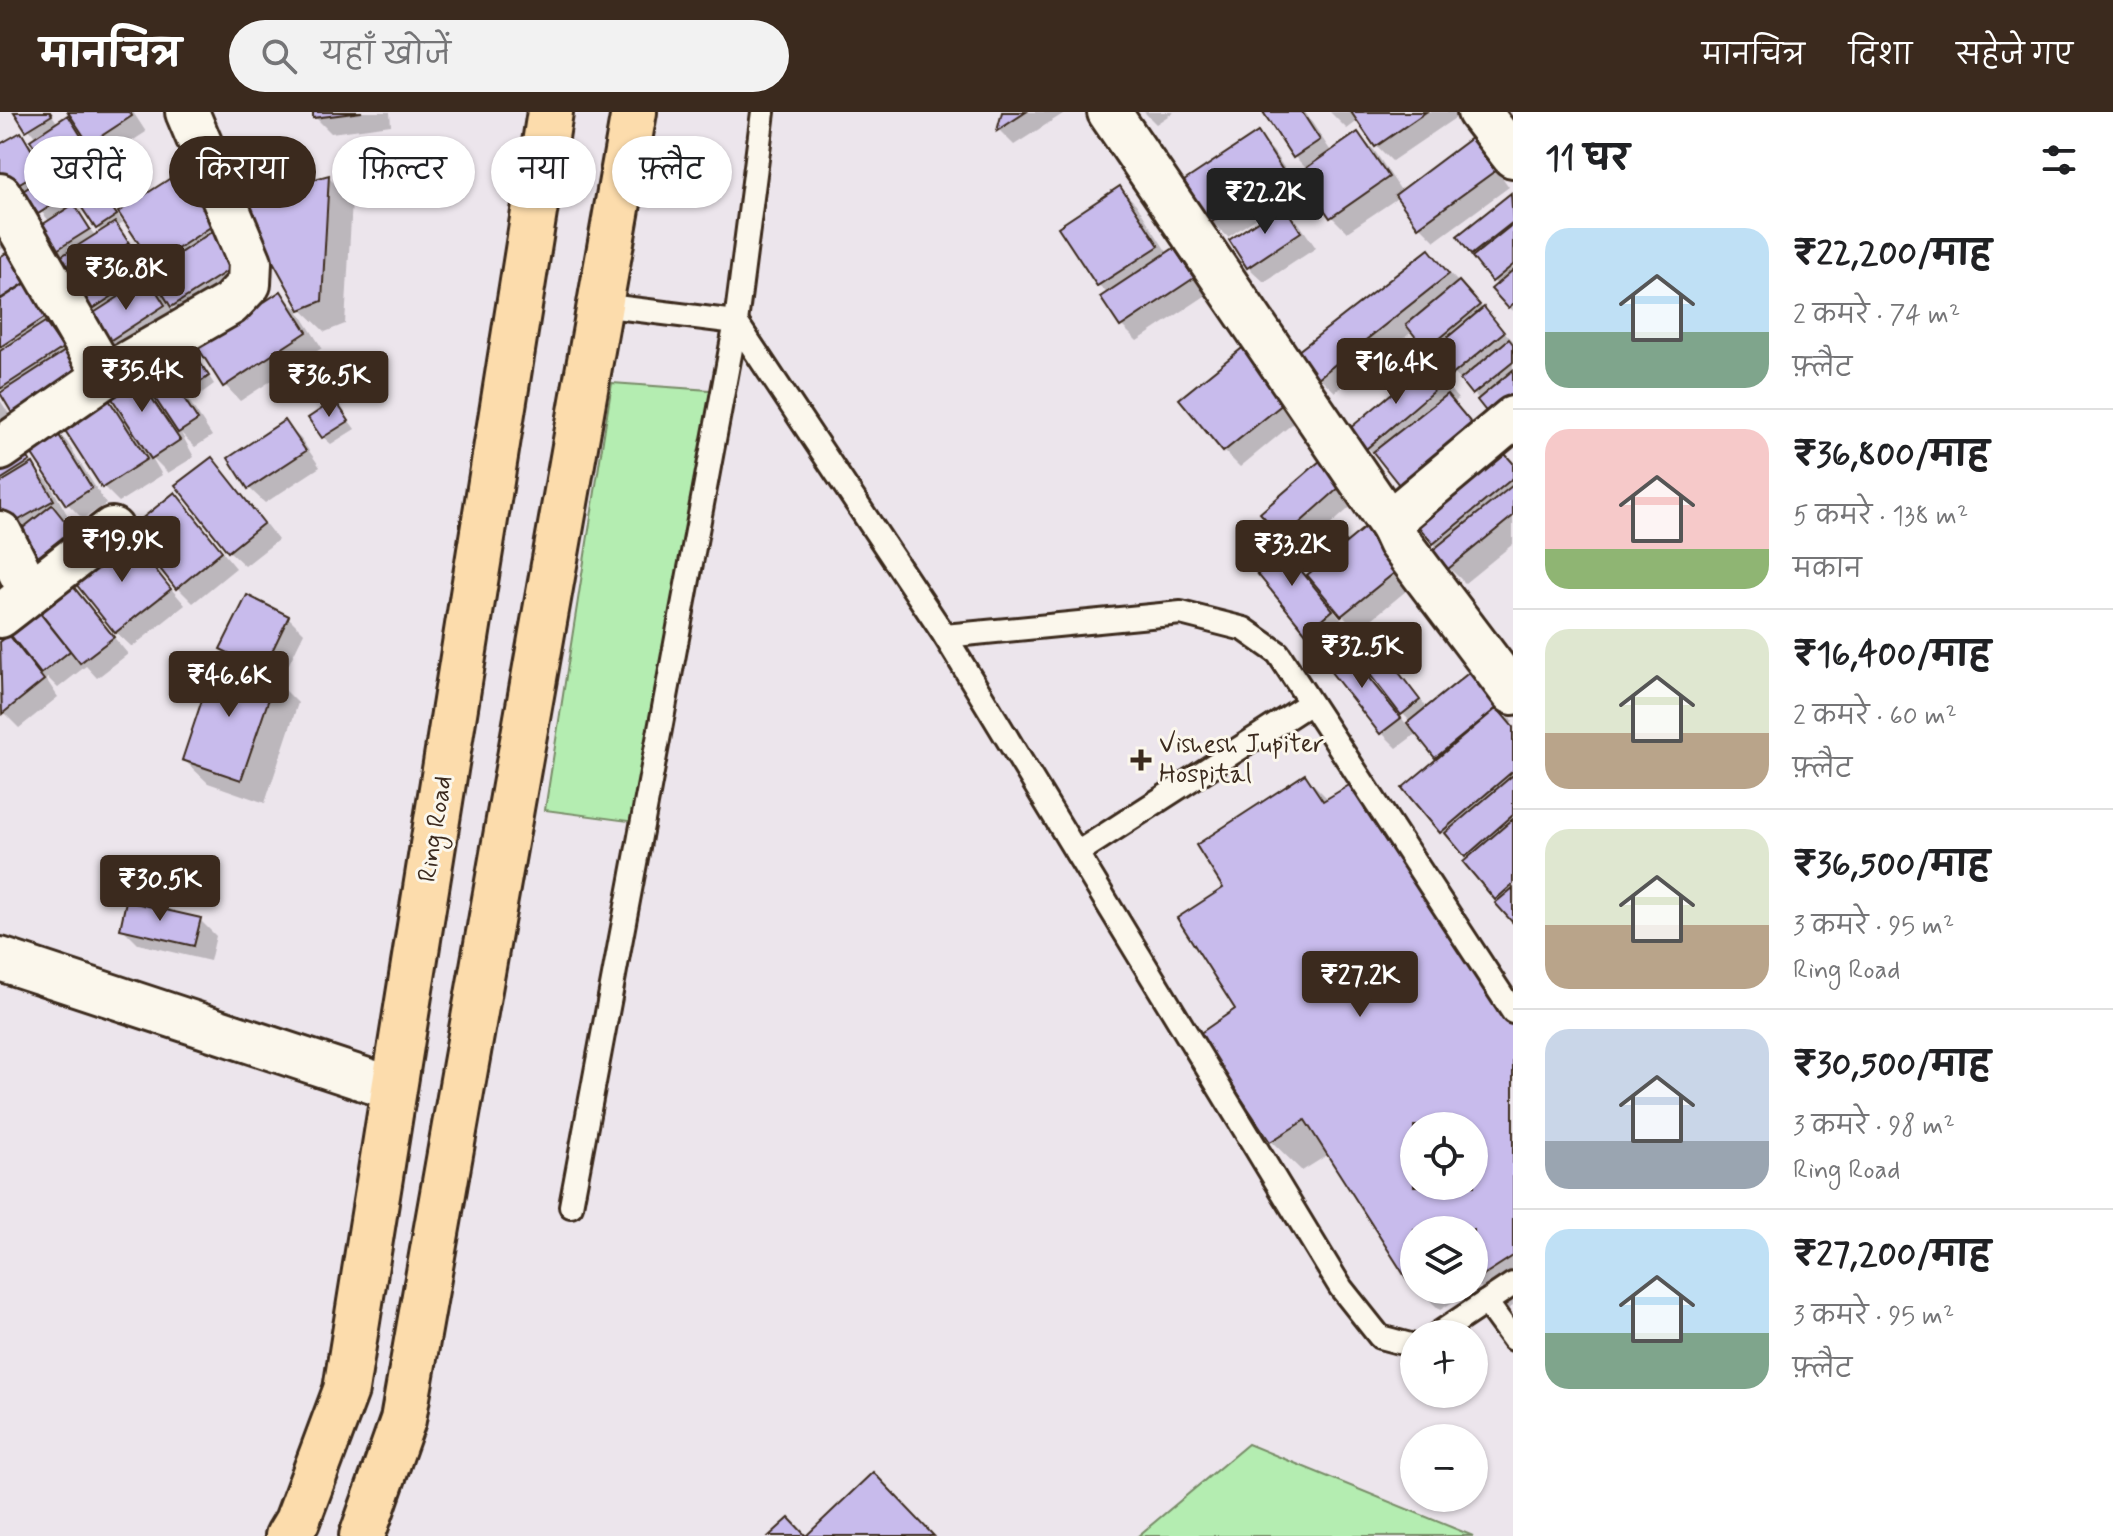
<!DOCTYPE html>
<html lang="hi">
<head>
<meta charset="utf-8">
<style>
  body { margin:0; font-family:Mynerve,"Playpen Sans Deva",sans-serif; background:#f2f2f2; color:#202124; height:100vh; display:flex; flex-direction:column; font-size:30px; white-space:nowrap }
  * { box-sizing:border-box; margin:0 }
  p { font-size:26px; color:#757577 }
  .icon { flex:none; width:44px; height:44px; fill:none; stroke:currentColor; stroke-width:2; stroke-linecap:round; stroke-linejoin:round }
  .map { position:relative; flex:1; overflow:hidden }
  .panel { display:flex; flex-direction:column; background:#fff; width:600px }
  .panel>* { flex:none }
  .guide { position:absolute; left:24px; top:24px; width:760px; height:72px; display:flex; gap:16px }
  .buttons { position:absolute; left:1400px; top:1000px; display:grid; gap:16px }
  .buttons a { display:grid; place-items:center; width:88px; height:88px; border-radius:50%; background:#fff; box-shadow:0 2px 6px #0004; font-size:40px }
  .price { position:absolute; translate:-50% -68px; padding:0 18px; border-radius:8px; background:#3b2a1e; color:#fff; font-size:26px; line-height:52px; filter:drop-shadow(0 2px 4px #0008) }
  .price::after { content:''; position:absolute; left:50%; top:48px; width:24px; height:18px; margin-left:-12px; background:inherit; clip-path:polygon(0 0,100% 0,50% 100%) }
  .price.selected { background:#222; color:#fff }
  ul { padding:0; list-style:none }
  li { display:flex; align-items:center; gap:24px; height:200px; padding:0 32px }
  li+li { border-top:2px solid #e0e0e0 }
  li span { display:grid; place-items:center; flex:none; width:224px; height:160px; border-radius:24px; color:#555 }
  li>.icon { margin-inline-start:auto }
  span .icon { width:96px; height:96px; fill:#fffc; stroke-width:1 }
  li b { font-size:34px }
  h2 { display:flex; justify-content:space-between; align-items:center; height:96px; padding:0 32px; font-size:34px }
  .tag { padding:0 28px; border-radius:36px; background:#fff; box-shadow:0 2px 6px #0004; font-size:28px; line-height:72px }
  .tag.selected { background:#3b2a1e; color:#fff }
  header { display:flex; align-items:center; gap:48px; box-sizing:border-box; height:112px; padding:0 40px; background:#3b2a1e; color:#fff }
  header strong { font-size:38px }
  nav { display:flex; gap:44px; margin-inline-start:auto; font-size:28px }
  .search { width:560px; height:72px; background:#f2f2f2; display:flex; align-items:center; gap:20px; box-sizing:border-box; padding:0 28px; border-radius:44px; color:#757577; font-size:30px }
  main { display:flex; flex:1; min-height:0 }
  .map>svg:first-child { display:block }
</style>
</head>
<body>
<header>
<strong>मानचित्र</strong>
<div class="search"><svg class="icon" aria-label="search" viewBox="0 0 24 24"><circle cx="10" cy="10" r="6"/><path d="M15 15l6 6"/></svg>यहाँ खोजें</div>
<nav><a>मानचित्र</a><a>दिशा</a><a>सहेजे गए</a></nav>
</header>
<main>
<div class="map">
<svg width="1513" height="1424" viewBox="0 0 1513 1424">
  <rect width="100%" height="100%" fill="#ece5ec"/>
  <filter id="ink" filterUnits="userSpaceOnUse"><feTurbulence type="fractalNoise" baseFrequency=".0125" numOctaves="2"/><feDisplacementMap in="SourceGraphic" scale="16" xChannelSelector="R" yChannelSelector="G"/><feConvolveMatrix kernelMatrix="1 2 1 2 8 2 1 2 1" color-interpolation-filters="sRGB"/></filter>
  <g filter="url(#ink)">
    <g fill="#b4edb1" stroke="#788c68" stroke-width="2">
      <path d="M612,271l111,8 -80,432 -98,-13z"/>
      <path d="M1248,1332l225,92h-335z"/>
    </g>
    <g fill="#0003" fill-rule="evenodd">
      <path d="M16,0h34l8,12 9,-6 13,12 -10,-18h63l13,20 -40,26 -21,-21 7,15 -24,16 15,20 10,-6 7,7 23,34 -6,4 17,24 -3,3 19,21 9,-6 -51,-78 23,-15 15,20 34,-22 16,16 33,51 21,41 -61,39 -20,-19 10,19 -58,38 -32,-40 -7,-35 -19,-26 -10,6 -3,-42 -18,-22 -7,4 -25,-32v-27l20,-11 19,20 -3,-16zM44,49l12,11 -5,3zM78,88l24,33 -6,4 -25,-33z"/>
      <path d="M315,0h75l1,13 -60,8 -16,-16z"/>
      <path d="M1004,0h62l-52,33 -15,-15z"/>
      <path d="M1144,0h30l-18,12z"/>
      <path d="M1265,0h40l27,41 26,-18 16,15 28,42 69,-51 16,15 22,31 -74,54 -15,-15 -21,-29 -52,35 -15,-15 -24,-47 -14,-14z"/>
      <path d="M1330,0h130l1,2 -69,47 -15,-15 -18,-26 -12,9z"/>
      <path d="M1257,23l16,16 26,39 -71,47 -16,-15z"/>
      <path d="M329,66l23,23 -7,123 -20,8 -24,-23z"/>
      <path d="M1120,76l16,16 32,50 6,-4 16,16 18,28 -71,47 -16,-16 -13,-31 -9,-9 -38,-58z"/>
      <path d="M1511,84l2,2v113l-19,-22 4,-3 -25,-32z"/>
      <path d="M1283,95l15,15 18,26 -52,34 -16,-15z"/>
      <path d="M0,98l18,28 -18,12z"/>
      <path d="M15,138l52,79 -11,7 5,4 71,31 16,17 8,-31 15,16 41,63 -17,11 -14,-14 13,24 -26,16 -17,-17 11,19 -43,27 -15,-15 -43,-66 -9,6 15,15 39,62 -23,15 -15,-15 -68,-117v-127zM109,278l14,24 -20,-20z"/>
      <path d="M1429,139l84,90v68l-32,-8 -68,-70 -78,61 -16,-15z"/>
      <path d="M281,182l16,15 25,39 -82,53 -15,-16z"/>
      <path d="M1245,236l58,67 -63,52 -16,-16z"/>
      <path d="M198,247l16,25 -19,14 -7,-7z"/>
      <path d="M1443,269l15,18 -4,4 42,50 -113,10 -16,-16z"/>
      <path d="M0,288l11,17 -11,7z"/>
      <path d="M335,290l20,27 -24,15 -8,-7z"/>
      <path d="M285,311l16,16 19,28 -55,36 -16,-15z"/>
      <path d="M27,342l9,15 12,12 20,35 -5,3 15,19 -35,28 -43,-62v-46z"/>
      <path d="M1328,345l36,38 -64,57 -16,-16z"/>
      <path d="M212,347l15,16 51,65 -33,26 -16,-15z"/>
      <path d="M1513,352v80l-48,39 -16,-15 -15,-25z"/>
      <path d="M175,383l61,73 -43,35 -16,-16z"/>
      <path d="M1375,410l48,55 -62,51 18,18 49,63 59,-20 26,33 -3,2 3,3v193l-47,-58 4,-3 -29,-28 -2,-72 -22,-26 -20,15 -15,-15 -39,-85 33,38 3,-3 -19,-50 -24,-25 -2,2 13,17 -24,20 -69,-81 25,-20 28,31zM1399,598l12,12 -4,3 -10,-13z"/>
      <path d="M128,426l57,67 -53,42 -16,-15z"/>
      <path d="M68,471l60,71 -31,24 -11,-12 -28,22 -10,-10 -2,1 12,18 -39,31 -19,-19v-64z"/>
      <path d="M288,505l16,16 -25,51 19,19 -33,100 -57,-20 -24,-23 60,-91 -21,-21z"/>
      <path d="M1305,664l24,24 184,214v292l-8,5 -26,-25 -5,3v-59h-60v55l-85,-131 -27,17 -31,-30 -33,-131 -12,-121zM1414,1014h60v60h-60z"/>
      <path d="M200,808l16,16 -6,25 -72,-17 -16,-16z"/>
      <path d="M1419,1178h53l-32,20z"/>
    </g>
    <g fill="#c8bbec" stroke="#3b2a1e" stroke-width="2" fill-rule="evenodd">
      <path d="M14,0h36l2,3 -26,16z"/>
      <path d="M68,0h62l2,4 -43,28z"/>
      <path d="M313,0h49l-49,6z"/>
      <path d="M1002,0h24l-29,19z"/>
      <path d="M1263,0h39l18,28 -27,18z"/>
      <path d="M1351,0h75l-51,35z"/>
      <path d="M68,3l18,29 -37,25 -19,-29z"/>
      <path d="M21,20l22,37 -35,21 -8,-14v-32z"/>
      <path d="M1258,20l27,42 -75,49 -26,-42z"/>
      <path d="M1358,20l31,45 -59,41 -31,-45z"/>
      <path d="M1471,26l24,33 -77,56 -23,-32z"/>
      <path d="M66,51l15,23 -43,28 -15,-23z"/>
      <path d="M180,60l35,52 -62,41 -35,-53z"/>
      <path d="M131,62l12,18 -26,16 -11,-18z"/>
      <path d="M329,63l-7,126 -22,9 -61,-110z"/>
      <path d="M93,67l24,36 -21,14 -24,-36z"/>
      <path d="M1120,74l39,60 -62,40 -39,-59z"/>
      <path d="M1511,81l2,29 -42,33 -14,-19z"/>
      <path d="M74,92l16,25 -46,29 -16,-24z"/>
      <path d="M1283,92l18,28 -54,36 -18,-28z"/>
      <path d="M115,110l14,21 -55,36 -14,-22z"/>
      <path d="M1513,112v41l-21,17 -20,-25z"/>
      <path d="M213,119l22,35 -64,41 -21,-34z"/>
      <path d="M15,135l19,30 -34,22v-42z"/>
      <path d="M1174,136l20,30 -74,49 -20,-30z"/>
      <path d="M1429,137l20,25 -131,104 -21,-26z"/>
      <path d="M130,139l16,23 -61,40 -16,-24z"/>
      <path d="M1513,158v34l-5,4 -17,-19z"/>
      <path d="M148,166l17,27 -62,40 -17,-27z"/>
      <path d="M31,168l21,33 -52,34v-47z"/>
      <path d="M1459,169l21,24 -54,45 -20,-25z"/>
      <path d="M281,179l26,41 -84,55 -26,-41z"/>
      <path d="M1484,195l20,25 -53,44 -20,-25z"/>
      <path d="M45,210l18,26 -63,41v-38z"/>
      <path d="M1509,227l4,5v18l-41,33 -12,-15z"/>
      <path d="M1246,233l43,54 -66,53 -44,-53z"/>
      <path d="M73,234l19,29 -74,48 -18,-30z"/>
      <path d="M191,237l18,27 -23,16 -18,-28z"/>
      <path d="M156,243l42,65 -20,13 -43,-65z"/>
      <path d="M1428,251l16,19 -78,67 -17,-20z"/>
      <path d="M132,257l48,71 -29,19 -47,-73z"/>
      <path d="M1513,258v26l-24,19 -12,-15z"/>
      <path d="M104,280l43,67 -45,29 -43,-67z"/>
      <path d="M1447,282l35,42 -75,59 -34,-43z"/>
      <path d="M335,288l14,21 -27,17 -14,-20z"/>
      <path d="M285,308l21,31 -58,38 -20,-31z"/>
      <path d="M52,312l40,64 -26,17 -42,-63z"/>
      <path d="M20,332l10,17 -30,19v-24z"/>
      <path d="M1328,342l22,24 -67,60 -23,-25z"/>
      <path d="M1505,342l8,9v15l-80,66 -15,-18z"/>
      <path d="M212,345l52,66 -36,29 -53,-67z"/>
      <path d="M33,351l21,37 -44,25 -10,-17v-25z"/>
      <path d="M1513,373v31l-65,53 -15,-19z"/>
      <path d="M175,380l47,59 -46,38 -47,-60z"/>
      <path d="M52,393l20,25 -38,30 -20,-25z"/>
      <path d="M1375,407l34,42 -68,55 -34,-41z"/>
      <path d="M128,423l43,54 -56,44 -43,-54z"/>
      <path d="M1279,431l54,67 -27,23 -55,-67z"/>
      <path d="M68,468l46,57 -34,26 -45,-57z"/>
      <path d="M247,483l42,21 -26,54 -43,-21z"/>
      <path d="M35,495l35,44 -29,23 -35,-45z"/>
      <path d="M1364,515l56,73 -19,15 -56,-73z"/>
      <path d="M9,523l35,45 -42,34 -2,-72z"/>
      <path d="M1343,534l58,72 -21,16 -57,-72z"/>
      <path d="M216,546l60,20 -35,102 -59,-20z"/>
      <path d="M1471,559l28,35 -64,52 -28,-35z"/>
      <path d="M1497,596l16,19v44l-73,62 -38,-45z"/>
      <path d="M1305,662l18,27 28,-17 119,180 43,59v233l-39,25v-51h-60v47l-6,4 -103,-161 -35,22 -71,-108 36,-25 -58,-91 46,-30 -27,-43zM1414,1014h60v60h-60z"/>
      <path d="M1513,663v40l-48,42 -20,-24z"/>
      <path d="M1513,707v65l-18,16 -32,-38z"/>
      <path d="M1513,776v35l-18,-20z"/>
      <path d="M126,789l75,17 -7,28 -74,-17z"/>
      <path d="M873,1360l61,64h-165l20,-18 17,18z"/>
    </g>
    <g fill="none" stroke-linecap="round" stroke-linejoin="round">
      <defs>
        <g id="lane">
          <path d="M600,193l136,17 209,314 396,652 39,49 34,9"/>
          <path d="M945,524l236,-23 63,16 34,24 235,359"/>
          <path d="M1077,741l233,-150"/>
          <path d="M571,1094l165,-884 27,-210"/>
          <path d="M1486,1190l27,37"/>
          <path d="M1438,1222l75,-50"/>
        </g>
        <g id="street">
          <path d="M1109,0l283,415"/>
          <path d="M1479,0l34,44"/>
          <path d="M0,83l105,181"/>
          <path d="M1513,306l-112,94 -9,15 7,15 114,151"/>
          <path d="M0,337l105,-73 125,-72 19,-20 1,-22 -63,-150"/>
          <path d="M0,421l30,59"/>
          <path d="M0,504l112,-87"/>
          <path d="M0,847l394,130"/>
        </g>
        <g id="highway">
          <path d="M288,1424l9,-15 49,-131 204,-1278"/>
          <path d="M362,1424l41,-116 231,-1308"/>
        </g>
      </defs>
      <use href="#lane" stroke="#3b2a1e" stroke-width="28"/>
      <use href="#street" stroke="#3b2a1e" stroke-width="48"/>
      <use href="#highway" stroke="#3b2a1e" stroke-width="50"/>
      <use href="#lane" stroke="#fbf7ec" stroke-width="22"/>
      <use href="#street" stroke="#fbf7ec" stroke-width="42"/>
      <use href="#highway" stroke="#fcdcac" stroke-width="44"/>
    </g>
  </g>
  <path fill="#3b2a1e" stroke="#fbf7ec" stroke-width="3" d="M1137 636h8v8h8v8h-8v8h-8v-8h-8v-8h8z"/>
  <g text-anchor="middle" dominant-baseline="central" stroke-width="6" stroke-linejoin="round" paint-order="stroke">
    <g font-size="26" fill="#3b2a1e" stroke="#fbf7ec" text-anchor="start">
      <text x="1159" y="633">Vishesh Jupiter<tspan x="1159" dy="30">Hospital</tspan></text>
    </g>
    <g font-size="26" fill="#3b2a1e" stroke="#fbf7ec">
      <text transform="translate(436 717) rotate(-81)">Ring Road</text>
    </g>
  </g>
</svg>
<div class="buttons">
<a><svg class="icon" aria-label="locate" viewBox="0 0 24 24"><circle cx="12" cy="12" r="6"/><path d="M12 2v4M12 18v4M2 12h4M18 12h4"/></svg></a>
<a><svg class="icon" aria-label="layers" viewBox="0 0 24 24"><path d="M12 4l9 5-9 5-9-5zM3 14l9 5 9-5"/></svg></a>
<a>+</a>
<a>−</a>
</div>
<b class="price selected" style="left:1265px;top:124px">₹22.2K</b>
<b class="price" style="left:126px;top:200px">₹36.8K</b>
<b class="price" style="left:1396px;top:294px">₹16.4K</b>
<b class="price" style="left:142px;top:302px">₹35.4K</b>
<b class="price" style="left:329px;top:307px">₹36.5K</b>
<b class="price" style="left:122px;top:472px">₹19.9K</b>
<b class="price" style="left:1292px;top:476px">₹33.2K</b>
<b class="price" style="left:1362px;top:578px">₹32.5K</b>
<b class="price" style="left:229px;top:607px">₹46.6K</b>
<b class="price" style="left:160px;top:811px">₹30.5K</b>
<b class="price" style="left:1360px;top:907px">₹27.2K</b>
<div class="guide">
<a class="tag">खरीदें</a>
<a class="tag selected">किराया</a>
<a class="tag">फ़िल्टर</a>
<a class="tag">नया</a>
<a class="tag">फ़्लैट</a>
</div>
</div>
<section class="panel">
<h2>11 घर<svg class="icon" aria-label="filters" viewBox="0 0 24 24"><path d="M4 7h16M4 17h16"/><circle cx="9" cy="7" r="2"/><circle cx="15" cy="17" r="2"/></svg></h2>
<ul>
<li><span style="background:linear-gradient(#bfe0f5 65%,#7fa58c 0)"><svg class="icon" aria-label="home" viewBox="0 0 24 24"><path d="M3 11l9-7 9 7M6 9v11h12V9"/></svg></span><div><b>₹22,200/माह</b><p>2 कमरे · 74 m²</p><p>फ़्लैट</p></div></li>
<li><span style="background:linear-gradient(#f6c9c9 75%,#8fb573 0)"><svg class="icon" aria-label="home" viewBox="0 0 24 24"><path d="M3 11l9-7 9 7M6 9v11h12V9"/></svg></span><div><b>₹36,800/माह</b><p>5 कमरे · 138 m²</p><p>मकान</p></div></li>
<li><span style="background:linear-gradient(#dfe7d0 65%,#b9a48a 0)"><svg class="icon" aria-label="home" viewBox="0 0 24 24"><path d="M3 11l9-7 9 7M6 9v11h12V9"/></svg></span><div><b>₹16,400/माह</b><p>2 कमरे · 60 m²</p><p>फ़्लैट</p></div></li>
<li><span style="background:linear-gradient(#dfe7d0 60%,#b9a48a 0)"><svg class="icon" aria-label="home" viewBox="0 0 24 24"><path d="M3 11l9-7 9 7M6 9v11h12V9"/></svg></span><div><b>₹36,500/माह</b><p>3 कमरे · 95 m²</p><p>Ring Road</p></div></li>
<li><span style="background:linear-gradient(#c9d6e8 70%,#9aa5b1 0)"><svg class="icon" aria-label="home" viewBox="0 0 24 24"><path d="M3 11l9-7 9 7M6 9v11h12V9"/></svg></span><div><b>₹30,500/माह</b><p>3 कमरे · 98 m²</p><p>Ring Road</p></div></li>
<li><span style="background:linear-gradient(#bfe0f5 65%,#7fa58c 0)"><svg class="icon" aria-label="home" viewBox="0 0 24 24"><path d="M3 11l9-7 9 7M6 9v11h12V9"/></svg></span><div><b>₹27,200/माह</b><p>3 कमरे · 95 m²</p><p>फ़्लैट</p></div></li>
</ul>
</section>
</main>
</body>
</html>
